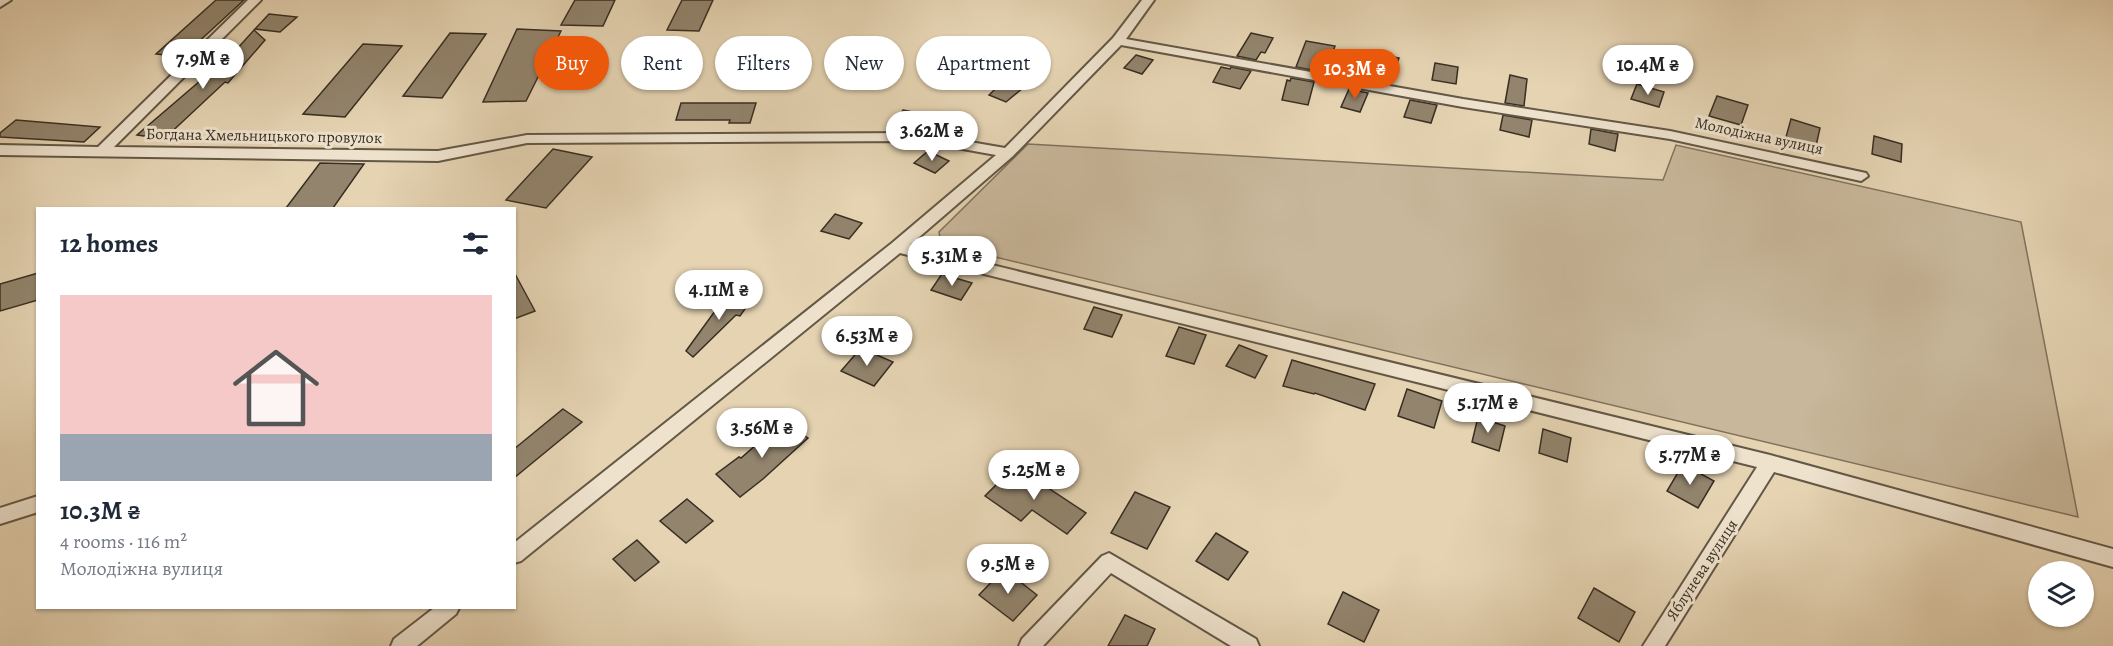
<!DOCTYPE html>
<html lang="en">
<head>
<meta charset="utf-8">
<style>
  body { margin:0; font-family:Alegreya,serif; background:#f6f6f7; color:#1f2937; height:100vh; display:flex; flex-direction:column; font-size:22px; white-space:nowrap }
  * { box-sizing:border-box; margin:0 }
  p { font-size:20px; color:#747a83 }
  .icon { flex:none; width:33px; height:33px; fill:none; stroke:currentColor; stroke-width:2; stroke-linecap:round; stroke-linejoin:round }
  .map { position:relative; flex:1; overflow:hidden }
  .panel { position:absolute; left:36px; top:207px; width:480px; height:402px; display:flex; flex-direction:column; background:#fff; border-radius:0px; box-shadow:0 2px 4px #0004 }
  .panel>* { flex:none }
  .guide { position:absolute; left:534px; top:36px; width:570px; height:54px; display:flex; gap:12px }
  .tools { position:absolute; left:2028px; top:561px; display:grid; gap:12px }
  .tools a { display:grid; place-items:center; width:66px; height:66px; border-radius:50%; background:#fff; box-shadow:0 2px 4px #0004; font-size:30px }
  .price { position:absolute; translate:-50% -51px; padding:0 14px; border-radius:21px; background:#fff; color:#222; font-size:20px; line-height:39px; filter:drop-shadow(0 2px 3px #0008) }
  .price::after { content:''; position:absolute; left:50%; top:36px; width:18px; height:14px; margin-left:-9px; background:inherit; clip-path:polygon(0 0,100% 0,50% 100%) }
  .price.current { background:#ea580c; color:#fff }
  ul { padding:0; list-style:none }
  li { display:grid; align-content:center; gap:12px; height:318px; padding:0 24px }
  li+li { border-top:2px solid #e0e1e3 }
  li span { display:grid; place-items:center; height:186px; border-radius:0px; color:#555 }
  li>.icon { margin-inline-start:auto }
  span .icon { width:108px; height:108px; fill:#fffc; stroke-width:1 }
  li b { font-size:26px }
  h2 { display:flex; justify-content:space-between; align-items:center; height:72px; padding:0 24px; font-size:26px }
  .chip { padding:0 21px; border-radius:27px; background:#fff; box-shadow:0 2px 4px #0004; font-size:21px; line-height:54px }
  .chip.current { background:#ea580c; color:#fff }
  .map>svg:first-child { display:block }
</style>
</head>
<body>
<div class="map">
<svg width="2113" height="646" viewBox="0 0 2113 646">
  <rect width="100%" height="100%" fill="#e5d3b2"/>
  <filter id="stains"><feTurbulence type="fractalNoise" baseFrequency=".00333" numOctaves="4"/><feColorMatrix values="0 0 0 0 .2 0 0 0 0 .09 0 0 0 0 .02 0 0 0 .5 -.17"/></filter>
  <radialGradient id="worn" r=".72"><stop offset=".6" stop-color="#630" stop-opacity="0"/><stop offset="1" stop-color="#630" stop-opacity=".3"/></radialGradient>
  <path fill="#c8b79a" stroke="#80725e" stroke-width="1.5" d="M1028,144l635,36 13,-35 345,77 57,295 -1137,-273 -2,-12z"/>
  <g fill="#92846d" stroke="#382e22" stroke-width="1.5">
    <path d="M216,0h28l-62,57 -26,-3z"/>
    <path d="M575,0h40l-12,26 -42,-1z"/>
    <path d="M682,0h31l-14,31 -32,-1z"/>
    <path d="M269,14l28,3 -17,15 -25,-3z"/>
    <path d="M517,29l44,2 -35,70 -43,1z"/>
    <path d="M254,30l11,10 -37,43 -3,-1 -61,57 -27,-4 77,-66h5z"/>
    <path d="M450,33l36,1 -44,64 -39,-2z"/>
    <path d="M1251,33l22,5 -8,15 -4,-1 -5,8 -19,-4z"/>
    <path d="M1306,41l29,5 -6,16 -10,-2 -2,11 -21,-4z"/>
    <path d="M363,44l39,2 -57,71 -42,-3z"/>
    <path d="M1374,53l25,5 -6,16 -25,-6z"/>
    <path d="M1136,55l17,5 -11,14 -18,-6z"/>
    <path d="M1027,59l21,8 -42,35 -17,-7z"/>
    <path d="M1435,63l23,4 -2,17 -24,-4z"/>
    <path d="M1221,67l9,2 1,-2 20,4 -11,18 -27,-7z"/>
    <path d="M1510,75l17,4 -3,27 -19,-3z"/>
    <path d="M1291,78l23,4 -6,23 -26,-5 5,-20 3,1z"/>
    <path d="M1637,84l27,8 -5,15 -28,-8z"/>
    <path d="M1349,89l19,4 -8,19 -19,-5z"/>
    <path d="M1717,96l31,9 -7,20 -32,-9z"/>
    <path d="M1410,100l27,5 -6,18 -27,-6z"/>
    <path d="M681,103h75l-6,20h-21l1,-3h-54z"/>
    <path d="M903,110l24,5 -12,16 -23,-6z"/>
    <path d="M1503,115l29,5 -3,17 -29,-7z"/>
    <path d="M1791,119l29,9 -4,18 -30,-9z"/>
    <path d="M16,120l84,7 -16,15 -84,-5v-4z"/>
    <path d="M1591,129l27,5 -3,17 -26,-7z"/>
    <path d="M1874,136l28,8 -1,18 -29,-8z"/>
    <path d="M553,149l39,8 -46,51 -40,-8z"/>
    <path d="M928,151l21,10 -14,12 -21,-10z"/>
    <path d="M320,163l44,1 -31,44h-47z"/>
    <path d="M835,214l27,9 -13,16 -28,-8z"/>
    <path d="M514,272l21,39 -21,8z"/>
    <path d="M38,273v27l-38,11v-27z"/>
    <path d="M942,274l30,9 -11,17 -30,-10z"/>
    <path d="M728,293l24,6 -12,17 -4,-1 -43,42 -7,-6z"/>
    <path d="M1094,307l28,8 -10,22 -28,-8z"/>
    <path d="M1179,327l27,8 -12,29 -28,-8z"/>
    <path d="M1239,345l28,11 -12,22 -29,-12z"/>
    <path d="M861,348l32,14 -19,24 -33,-15z"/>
    <path d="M1292,360l83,24 -10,26 -50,-17 -1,1 -31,-8z"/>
    <path d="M1407,389l35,12 -8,27 -36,-12z"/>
    <path d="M563,409l19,13 -68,56v-29z"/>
    <path d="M1478,417l27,9 -6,25 -27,-9z"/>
    <path d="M783,421l25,17 -45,41 -23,18 -24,-23 23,-17 2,1z"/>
    <path d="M1543,429l28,9 -4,24 -28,-9z"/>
    <path d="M1683,464l31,17 -16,27 -31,-17z"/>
    <path d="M1015,466l71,47 -19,21 -35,-24 -11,11 -36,-25z"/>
    <path d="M1135,492l35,15 -23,42 -36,-16z"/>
    <path d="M687,499l26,22 -27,22 -26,-22z"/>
    <path d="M1216,533l32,19 -20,28 -32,-19z"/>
    <path d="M637,540l22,22 -24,19 -22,-22z"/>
    <path d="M1004,569l33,26 -24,26 -34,-26z"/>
    <path d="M1594,588l41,24 -16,30 -41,-24z"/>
    <path d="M1343,592l36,18 -15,32 -36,-18z"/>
    <path d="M1125,615l30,14 -8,17h-39z"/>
  </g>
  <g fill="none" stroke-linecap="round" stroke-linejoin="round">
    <defs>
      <g id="street">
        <path d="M0,0h11l-11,7z"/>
        <path d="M248,0h13l-147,147 324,4 89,-16 391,-2 87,15 108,-110 29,-38h12l-28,39 337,60 207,32 196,42 2,3 -7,5 -191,-42 -207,-32 -342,-62 -108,111 -103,89 860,210 343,94v18l-339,-95 -109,174h-22l114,-179 -857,-214 -379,308 -7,2v-20l378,-300 104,-88 -78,-14 -391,2 -89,18 -438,-6v-10l98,2z"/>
        <path d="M38,496v16l-38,12v-16z"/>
        <path d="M1109,553l147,86 3,7h-28l-120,-73 -68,73h-24l3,-7 80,-83z"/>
        <path d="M434,608h25l-3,6 -39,32h-26l3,-7z"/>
      </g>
    </defs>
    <use href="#street" stroke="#635746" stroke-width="4"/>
    <use href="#street" fill="#eee2cd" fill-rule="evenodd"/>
  </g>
  <g text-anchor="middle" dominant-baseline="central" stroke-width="6" stroke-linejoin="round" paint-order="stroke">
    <g font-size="16" fill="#382e22" stroke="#eee2cd">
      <text transform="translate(264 136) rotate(1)">Богдана Хмельницького провулок</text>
      <text transform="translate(1759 136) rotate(12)">Молодіжна вулиця</text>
      <text transform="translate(1702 570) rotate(-57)">Яблунева вулиця</text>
    </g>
  </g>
  <rect width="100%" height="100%" filter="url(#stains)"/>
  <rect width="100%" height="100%" fill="url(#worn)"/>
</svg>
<div class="tools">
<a><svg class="icon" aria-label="layers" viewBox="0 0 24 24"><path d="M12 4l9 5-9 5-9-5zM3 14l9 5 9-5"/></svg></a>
</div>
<b class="price" style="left:203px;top:90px">7.9M ₴</b>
<b class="price" style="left:1648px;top:96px">10.4M ₴</b>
<b class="price current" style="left:1355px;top:100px">10.3M ₴</b>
<b class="price" style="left:932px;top:162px">3.62M ₴</b>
<b class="price" style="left:952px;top:287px">5.31M ₴</b>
<b class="price" style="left:719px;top:321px">4.11M ₴</b>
<b class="price" style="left:867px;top:367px">6.53M ₴</b>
<b class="price" style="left:1488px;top:434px">5.17M ₴</b>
<b class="price" style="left:762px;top:459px">3.56M ₴</b>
<b class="price" style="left:1690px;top:486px">5.77M ₴</b>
<b class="price" style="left:1034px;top:501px">5.25M ₴</b>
<b class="price" style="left:1008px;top:595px">9.5M ₴</b>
<div class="guide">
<a class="chip current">Buy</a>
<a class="chip">Rent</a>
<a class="chip">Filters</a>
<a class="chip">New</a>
<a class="chip">Apartment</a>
</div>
<section class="panel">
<h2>12 homes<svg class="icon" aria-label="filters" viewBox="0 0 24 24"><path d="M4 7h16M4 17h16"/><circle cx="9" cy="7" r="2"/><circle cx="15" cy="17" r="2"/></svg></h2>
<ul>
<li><span style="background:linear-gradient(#f6c9c9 75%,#9aa5b1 0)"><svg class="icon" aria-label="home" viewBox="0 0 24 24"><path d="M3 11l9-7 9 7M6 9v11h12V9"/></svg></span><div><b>10.3M ₴</b><p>4 rooms · 116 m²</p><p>Молодіжна вулиця</p></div></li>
</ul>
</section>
</div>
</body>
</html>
